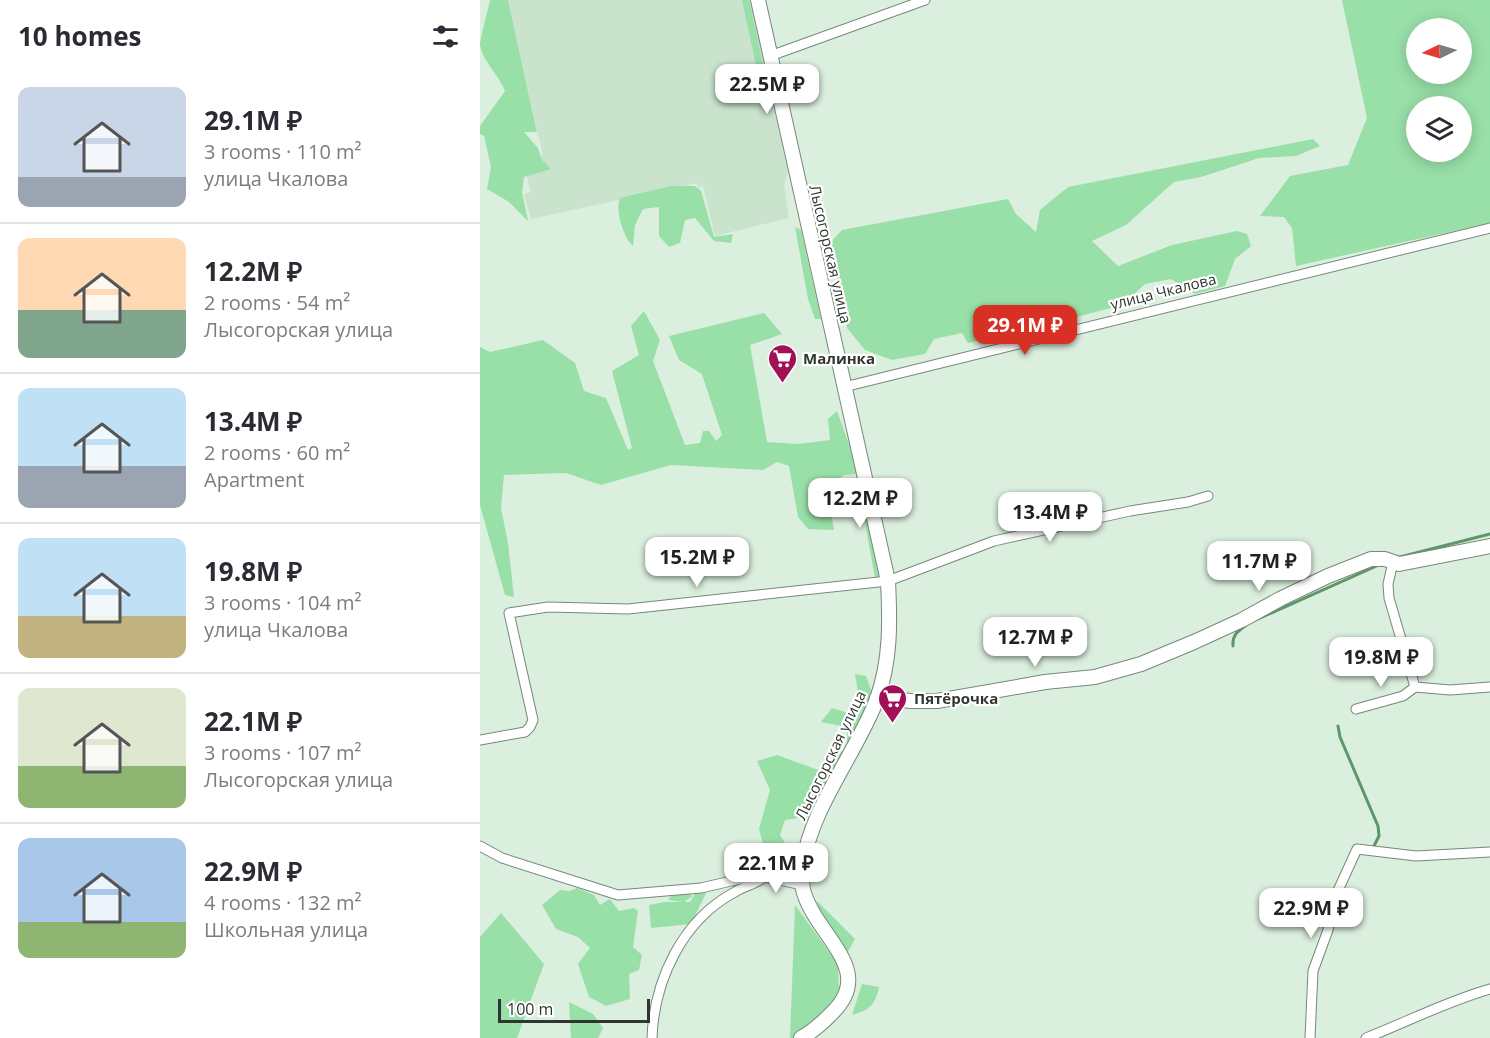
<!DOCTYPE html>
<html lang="en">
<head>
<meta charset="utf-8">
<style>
  body { margin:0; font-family:"Open Sans",sans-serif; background:#f2f2f3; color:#2b2b33; height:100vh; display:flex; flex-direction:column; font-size:22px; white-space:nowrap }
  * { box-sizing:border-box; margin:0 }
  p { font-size:20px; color:#7c7c81 }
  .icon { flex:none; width:33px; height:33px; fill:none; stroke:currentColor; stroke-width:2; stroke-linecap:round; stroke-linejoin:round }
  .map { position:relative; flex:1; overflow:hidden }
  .sheet { display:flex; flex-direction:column; background:#fff; width:480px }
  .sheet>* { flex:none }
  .needle { width:39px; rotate:265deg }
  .fabs { position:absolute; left:926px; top:18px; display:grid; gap:12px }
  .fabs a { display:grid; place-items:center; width:66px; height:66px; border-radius:50%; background:#fff; box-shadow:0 3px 15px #0003; font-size:30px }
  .scale { position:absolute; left:18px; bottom:15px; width:152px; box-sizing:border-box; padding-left:6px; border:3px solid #2e362f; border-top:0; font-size:16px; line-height:21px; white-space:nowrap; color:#2e362f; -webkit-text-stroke:4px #fff; paint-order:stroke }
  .price { position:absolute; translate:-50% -51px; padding:0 14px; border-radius:12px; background:#fff; color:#222; font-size:20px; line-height:39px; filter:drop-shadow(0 2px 3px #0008) }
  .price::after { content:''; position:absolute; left:50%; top:36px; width:18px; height:14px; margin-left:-9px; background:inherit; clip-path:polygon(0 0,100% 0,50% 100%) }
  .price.selected { background:#d93025; color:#fff }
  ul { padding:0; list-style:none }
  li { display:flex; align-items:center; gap:18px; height:150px; padding:0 18px }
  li+li { border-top:2px solid #e1e1e2 }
  li span { display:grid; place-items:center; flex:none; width:168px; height:120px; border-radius:12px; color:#555 }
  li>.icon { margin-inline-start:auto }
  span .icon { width:72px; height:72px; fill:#fffc; stroke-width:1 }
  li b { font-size:26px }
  h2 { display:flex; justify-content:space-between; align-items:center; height:72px; padding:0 18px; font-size:26px }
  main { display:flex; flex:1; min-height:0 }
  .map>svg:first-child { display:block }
</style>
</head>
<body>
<main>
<section class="sheet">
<h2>10 homes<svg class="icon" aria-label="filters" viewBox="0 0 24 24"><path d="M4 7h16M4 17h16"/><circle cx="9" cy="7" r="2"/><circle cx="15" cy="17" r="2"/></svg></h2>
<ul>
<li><span style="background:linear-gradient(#c9d6e8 75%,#9aa5b1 0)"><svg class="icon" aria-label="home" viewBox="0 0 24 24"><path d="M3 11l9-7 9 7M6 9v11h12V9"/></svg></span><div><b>29.1M ₽</b><p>3 rooms · 110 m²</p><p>улица Чкалова</p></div></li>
<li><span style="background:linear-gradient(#ffd9b3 60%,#7fa58c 0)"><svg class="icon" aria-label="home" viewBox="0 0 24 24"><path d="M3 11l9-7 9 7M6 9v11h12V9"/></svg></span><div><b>12.2M ₽</b><p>2 rooms · 54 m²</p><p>Лысогорская улица</p></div></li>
<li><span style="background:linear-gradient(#bfe0f5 65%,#9aa5b1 0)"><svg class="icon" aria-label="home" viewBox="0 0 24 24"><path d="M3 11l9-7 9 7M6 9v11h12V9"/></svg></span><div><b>13.4M ₽</b><p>2 rooms · 60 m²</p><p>Apartment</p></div></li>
<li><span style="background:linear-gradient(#bfe0f5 65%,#c2b280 0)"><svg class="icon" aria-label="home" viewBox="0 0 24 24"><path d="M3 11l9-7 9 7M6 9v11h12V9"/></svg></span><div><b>19.8M ₽</b><p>3 rooms · 104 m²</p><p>улица Чкалова</p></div></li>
<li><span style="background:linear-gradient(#dfe7d0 65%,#8fb573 0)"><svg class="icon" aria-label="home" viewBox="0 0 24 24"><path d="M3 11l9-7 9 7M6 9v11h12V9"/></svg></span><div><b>22.1M ₽</b><p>3 rooms · 107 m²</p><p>Лысогорская улица</p></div></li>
<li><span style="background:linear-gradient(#a9c7e8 70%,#8fb573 0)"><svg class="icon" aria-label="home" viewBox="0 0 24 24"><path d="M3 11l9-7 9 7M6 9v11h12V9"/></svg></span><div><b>22.9M ₽</b><p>4 rooms · 132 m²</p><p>Школьная улица</p></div></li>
</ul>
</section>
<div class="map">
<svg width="1010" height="1038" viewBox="0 0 1010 1038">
  <rect width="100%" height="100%" fill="#dbefde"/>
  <path fill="#c9e3cd" d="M28,0h243l37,172 -4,14 5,32 -74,18 -12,-50 -5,1 -1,-4 -166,36 -7,-25 7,-2 -8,-32 20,-4z"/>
  <g fill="#99dfa8" fill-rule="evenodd">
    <path d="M10,0h18l29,132h-13l14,16 4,12 9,9 -27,8 -2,15 6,29 -19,-19 -22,-13 4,-22 -7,-31 -4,-2v-8l25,-35c-6,-16 -21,-28 -25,-45 0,-7 8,-36 10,-46z"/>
    <path d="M262,0h7l21,96 -7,2z"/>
    <path d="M862,0h148v223l-194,43 -4,-38 -8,-11 -24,-1 30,-40 58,-11 19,-47zM936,28h45v46h-45zM936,106h45v46h-45z"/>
    <path d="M833,139l7,7 -24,10 -37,2 -58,19 -27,5 -48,43 -34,16 26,25 54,-21 65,-14 10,3 4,12 -16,13 -10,27 -30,8 -24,-15 -26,5 -23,21 -68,18c-10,-4 -16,-2 -23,6l-12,2 -10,-10 -17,6 -1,11 -23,5 -6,-10 -28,6 -9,15 -33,6 -27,-10 -18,-22 -17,-85 12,-13 166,-31 8,15 20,18 4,-22 28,-23z"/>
    <path d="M191,186h24l6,5 13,46 19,-3 -2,9 -17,-2 -19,-23 -10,2 -5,23 -11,4 -10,-11v-29l-16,2 -8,16 -2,21c-10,-9 -18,-36 -13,-48z"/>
    <path d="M315,227l6,3 20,89h-6l-7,-20z"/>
    <path d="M164,311l16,29 -7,21 32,84 15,-2 3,-12h6l7,10 6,-6 -20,-61 -23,-14 -10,-24 95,-23 18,21 -32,11 17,97 31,2 32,-4 -2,-21 9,-8 23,64 21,99 -6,4 -19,-104 -12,1 -17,14 7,41 -26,-1 -10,-12 -9,-51 -12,-4 -14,8 -92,-5 -70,20 -35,-12 -62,2 -3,33 7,35 6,54 -9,-2 -25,-90v-158l10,5 53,-12 32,23 9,28 22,7 22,52 4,-2 -20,-77 27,-16 -8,-29z"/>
    <path d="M375,674l11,2 7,19 -20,49h-6v-17l-26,-5 11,-14 19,6 7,-21z"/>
    <path d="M359,751l7,1 -30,63 -31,5 -5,15 15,24 -17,13 -21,-2 8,-18 -6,-23 11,-39 -13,-29 20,-6 44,16z"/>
    <path d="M97,888l17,7 6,10 10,-6 9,12 15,-3 4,3 -5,36 9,8 -3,15 -10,4 1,25 -24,7 -17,-9 -11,-33 12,-16 -12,-11 -22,-8 -14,-24 18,-15 9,1z"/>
    <path d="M228,889l-17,35 -40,4 -2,-23 15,-3h19l-15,-2 3,-4 14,-3 8,3 -9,6h6l7,-11z"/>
    <path d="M337,901l38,38 -9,16 -26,-39z"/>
    <path d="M315,905l43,59 1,27 -12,19 -33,28h-4z"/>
    <path d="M21,913l43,51 -27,74h-37v-101z"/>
    <path d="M382,984l17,3c-4,18 -9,23 -27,28z"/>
    <path d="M89,1002l24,12 10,14 -5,10h-27z"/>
  </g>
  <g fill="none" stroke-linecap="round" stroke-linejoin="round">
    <g stroke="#5c9669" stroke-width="3">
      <path d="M916,558l94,-24"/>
      <path d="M753,646c-1,-13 7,-16 16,-23l132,-59"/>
      <path d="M858,726l2,11 38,89 1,10 -6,12"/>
    </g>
    <defs>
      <g id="street">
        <path d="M290,56l155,-56"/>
        <path d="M364,387l646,-159"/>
        <path d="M913,562l-5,22 1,14 26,89"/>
        <path d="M876,709l47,-13 12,-9 35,3 40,-3"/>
        <path d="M0,740l45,-8 5,-5 3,-7 -24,-107 39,-6 80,2 260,-28 106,-40 136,-30 58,-9 20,-6"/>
        <path d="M0,846l22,12 116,37 83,-7 56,-13 45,10"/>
        <path d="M172,1038c2,-57 30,-118 83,-146 9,-6 19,-7 28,-14"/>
        <path d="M830,1038l3,-67 15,-41 7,-33 22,-48 59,7 74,-4"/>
        <path d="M886,1038c41,-16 81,-37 124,-49"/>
      </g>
      <g id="secondary">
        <path d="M278,0l130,581c2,40 3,79 -11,118 -20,53 -67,110 -74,166 -1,9 -2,19 1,28 14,45 74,78 26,122 -9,9 -18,17 -29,23"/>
        <path d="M397,698l34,3h26l108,-19 50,-5 46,-13 53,-22 48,-22 38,-21 48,-23 43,-17h14l14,5 91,-18"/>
      </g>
    </defs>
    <use href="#street" stroke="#768879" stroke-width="11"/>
    <use href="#secondary" stroke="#768879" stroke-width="16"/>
    <use href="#street" stroke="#fff" stroke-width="9"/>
    <use href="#secondary" stroke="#fff" stroke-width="14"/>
  </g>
  <defs>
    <symbol id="supermarket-pin" viewBox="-11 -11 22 30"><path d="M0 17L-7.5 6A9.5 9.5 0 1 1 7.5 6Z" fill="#a21055" stroke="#fff"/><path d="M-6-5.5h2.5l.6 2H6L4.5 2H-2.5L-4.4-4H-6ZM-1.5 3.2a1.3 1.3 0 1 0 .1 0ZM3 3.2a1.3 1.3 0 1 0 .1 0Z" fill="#fff"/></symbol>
  </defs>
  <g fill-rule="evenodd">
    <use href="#supermarket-pin" x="286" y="342" width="33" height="45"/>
    <use href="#supermarket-pin" x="396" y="682" width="33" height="45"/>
  </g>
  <g text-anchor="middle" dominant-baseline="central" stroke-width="4.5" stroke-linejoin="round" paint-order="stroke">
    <g font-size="15" fill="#2e362f" stroke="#fff">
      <text transform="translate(351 254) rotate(77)">Лысогорская улица</text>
      <text transform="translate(683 291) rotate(-14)">улица Чкалова</text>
      <text transform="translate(350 755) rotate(-64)">Лысогорская улица</text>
    </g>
    <g font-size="15" font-weight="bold" fill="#2e362f" stroke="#fff" text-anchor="start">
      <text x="323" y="358">Малинка</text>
      <text x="434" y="698">Пятёрочка</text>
    </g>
  </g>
</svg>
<div class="fabs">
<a><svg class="needle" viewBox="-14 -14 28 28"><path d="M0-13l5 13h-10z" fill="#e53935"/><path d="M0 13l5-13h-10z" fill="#7c7c81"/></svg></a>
<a><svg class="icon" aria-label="layers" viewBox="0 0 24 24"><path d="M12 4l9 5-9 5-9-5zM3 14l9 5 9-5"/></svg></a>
</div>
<div class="scale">100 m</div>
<b class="price" style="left:287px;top:115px">22.5M ₽</b>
<b class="price selected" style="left:545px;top:356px">29.1M ₽</b>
<b class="price" style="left:380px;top:529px">12.2M ₽</b>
<b class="price" style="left:570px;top:543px">13.4M ₽</b>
<b class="price" style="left:217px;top:588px">15.2M ₽</b>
<b class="price" style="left:779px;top:592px">11.7M ₽</b>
<b class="price" style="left:555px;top:668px">12.7M ₽</b>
<b class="price" style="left:901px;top:688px">19.8M ₽</b>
<b class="price" style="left:296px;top:894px">22.1M ₽</b>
<b class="price" style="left:831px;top:939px">22.9M ₽</b>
</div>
</main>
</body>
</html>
